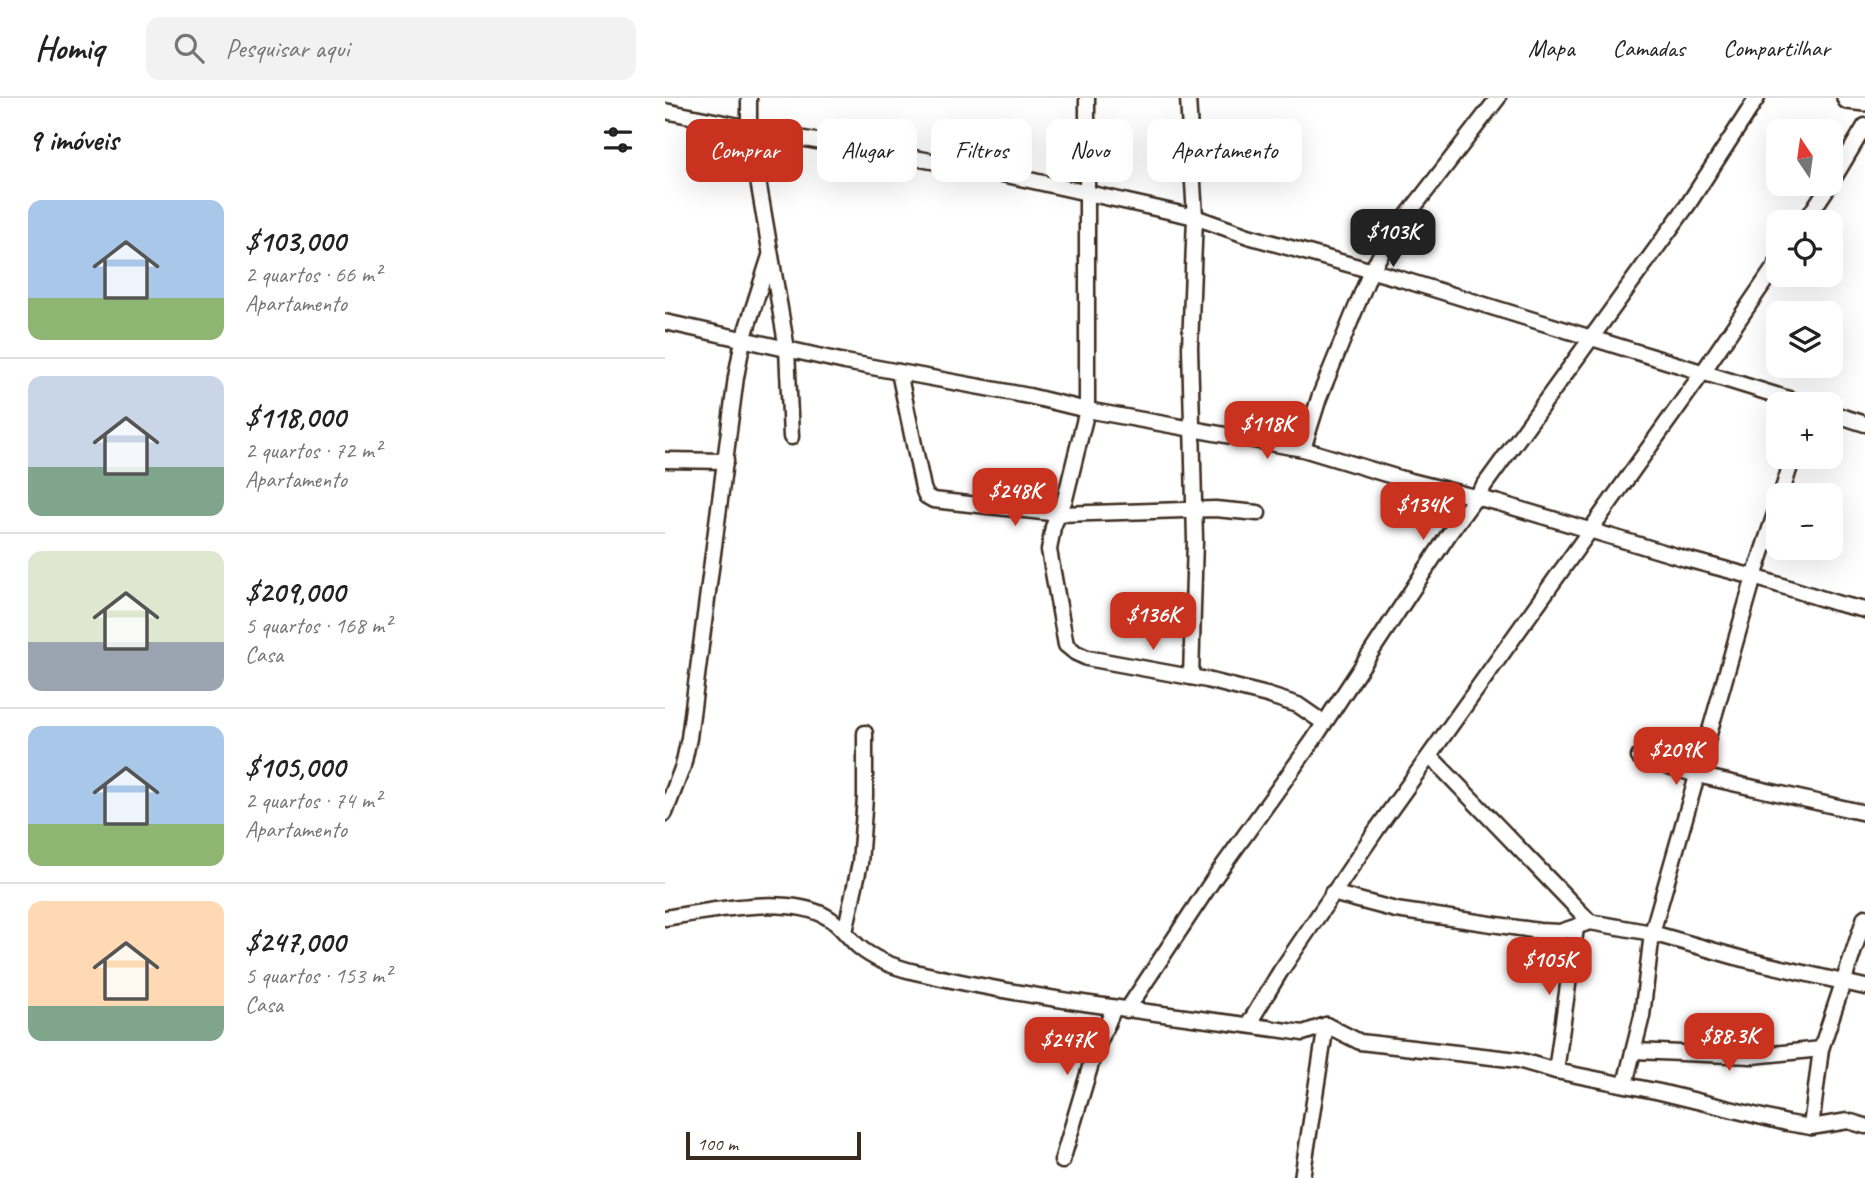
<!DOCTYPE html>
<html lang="pt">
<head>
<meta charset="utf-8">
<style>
  body { margin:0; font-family:Caveat,sans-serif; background:#f2f2f2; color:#222; height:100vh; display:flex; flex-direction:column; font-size:26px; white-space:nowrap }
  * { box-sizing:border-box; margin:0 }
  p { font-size:23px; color:#767676 }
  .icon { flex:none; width:38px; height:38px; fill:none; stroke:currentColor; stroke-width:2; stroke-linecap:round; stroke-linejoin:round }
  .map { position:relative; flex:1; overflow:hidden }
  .side { display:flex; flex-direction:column; background:#fff; width:665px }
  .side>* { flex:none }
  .hud { position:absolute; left:21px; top:21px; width:665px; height:63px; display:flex; gap:14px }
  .needle { width:46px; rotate:347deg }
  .fabs { position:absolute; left:1101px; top:21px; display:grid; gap:14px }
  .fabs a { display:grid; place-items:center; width:77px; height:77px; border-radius:14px; background:#fff; box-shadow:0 7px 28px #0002; font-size:35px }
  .scale { position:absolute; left:21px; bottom:18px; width:175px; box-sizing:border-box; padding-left:7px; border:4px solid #3b2a1e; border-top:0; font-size:19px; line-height:24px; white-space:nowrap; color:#3b2a1e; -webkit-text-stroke:5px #fff; paint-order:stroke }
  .price { position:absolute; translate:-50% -60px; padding:0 16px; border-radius:14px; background:#c8321e; color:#fff; font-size:23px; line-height:46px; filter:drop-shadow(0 2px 4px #0008) }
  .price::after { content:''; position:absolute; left:50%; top:42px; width:21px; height:16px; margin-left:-10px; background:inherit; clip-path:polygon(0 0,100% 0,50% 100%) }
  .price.active { background:#222; color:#fff }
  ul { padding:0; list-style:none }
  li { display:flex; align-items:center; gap:21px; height:175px; padding:0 28px }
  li+li { border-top:2px solid #e0e0e0 }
  li span { display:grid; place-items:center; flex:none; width:196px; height:140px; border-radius:14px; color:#555 }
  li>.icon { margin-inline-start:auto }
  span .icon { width:84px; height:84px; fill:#fffc; stroke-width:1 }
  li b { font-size:30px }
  h2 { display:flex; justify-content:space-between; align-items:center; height:84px; padding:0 28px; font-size:30px }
  .tag { padding:0 24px; border-radius:14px; background:#fff; box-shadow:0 7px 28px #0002; font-size:24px; line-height:63px }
  .tag.active { background:#c8321e; color:#fff }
  header { display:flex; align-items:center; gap:42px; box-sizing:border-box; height:98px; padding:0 35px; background:#fff; border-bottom:2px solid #e0e0e0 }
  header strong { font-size:33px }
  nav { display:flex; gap:38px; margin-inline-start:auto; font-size:24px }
  .search { width:490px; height:63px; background:#f2f2f2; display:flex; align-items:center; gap:18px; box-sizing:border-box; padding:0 24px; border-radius:14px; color:#767676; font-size:26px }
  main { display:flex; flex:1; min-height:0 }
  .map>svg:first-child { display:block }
</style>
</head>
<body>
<header>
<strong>Homiq</strong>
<div class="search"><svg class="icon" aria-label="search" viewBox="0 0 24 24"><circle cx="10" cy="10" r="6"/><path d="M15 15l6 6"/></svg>Pesquisar aqui</div>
<nav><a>Mapa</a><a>Camadas</a><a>Compartilhar</a></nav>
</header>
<main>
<section class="side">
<h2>9 imóveis<svg class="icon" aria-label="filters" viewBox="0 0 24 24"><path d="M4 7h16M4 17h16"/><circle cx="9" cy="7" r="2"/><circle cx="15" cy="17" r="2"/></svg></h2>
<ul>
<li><span style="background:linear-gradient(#a9c7e8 70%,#8fb573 0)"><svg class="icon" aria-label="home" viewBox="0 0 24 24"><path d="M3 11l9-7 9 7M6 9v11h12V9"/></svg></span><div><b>$103,000</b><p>2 quartos · 66 m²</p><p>Apartamento</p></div></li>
<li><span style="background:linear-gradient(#c9d6e8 65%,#7fa58c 0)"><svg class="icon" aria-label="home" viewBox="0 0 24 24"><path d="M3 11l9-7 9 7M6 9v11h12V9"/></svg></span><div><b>$118,000</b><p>2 quartos · 72 m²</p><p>Apartamento</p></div></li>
<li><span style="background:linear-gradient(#dfe7d0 65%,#9aa5b1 0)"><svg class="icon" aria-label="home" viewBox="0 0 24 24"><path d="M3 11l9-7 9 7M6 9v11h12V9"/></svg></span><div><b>$209,000</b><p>5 quartos · 168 m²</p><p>Casa</p></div></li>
<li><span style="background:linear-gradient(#a9c7e8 70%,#8fb573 0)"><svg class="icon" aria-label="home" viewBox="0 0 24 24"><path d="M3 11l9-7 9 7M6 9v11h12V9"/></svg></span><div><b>$105,000</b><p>2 quartos · 74 m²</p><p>Apartamento</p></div></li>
<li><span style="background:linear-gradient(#ffd9b3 75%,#7fa58c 0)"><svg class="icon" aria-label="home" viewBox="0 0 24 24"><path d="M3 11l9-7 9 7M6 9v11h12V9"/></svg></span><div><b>$247,000</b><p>5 quartos · 153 m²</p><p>Casa</p></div></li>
</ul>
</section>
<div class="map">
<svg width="1200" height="1080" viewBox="0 0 1200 1080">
  <rect width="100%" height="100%" fill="#fff"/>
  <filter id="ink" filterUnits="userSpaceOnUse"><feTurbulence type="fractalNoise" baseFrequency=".0143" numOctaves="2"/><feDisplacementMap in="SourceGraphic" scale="14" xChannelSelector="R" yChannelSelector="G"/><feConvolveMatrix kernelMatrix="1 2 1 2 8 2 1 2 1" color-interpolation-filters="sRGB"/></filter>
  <g filter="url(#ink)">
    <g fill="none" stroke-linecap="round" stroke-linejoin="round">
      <defs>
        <g id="street">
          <path d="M84,0v30l38,221 4,88"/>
          <path d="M422,0v312l-22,89 -12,28 -4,23 17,95 10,8 11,5 120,22 60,15 31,10 26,18"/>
          <path d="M523,0l7,119 -5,130 5,193 -4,137"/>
          <path d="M0,13l128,26 196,34 206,46 53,19 153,43 404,125"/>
          <path d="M1166,85l34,-57"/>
          <path d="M1140,124l25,-38"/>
          <path d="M0,224l180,40 184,34 58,14 216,39 96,29 100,25 187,56 68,18 82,26 29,7"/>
          <path d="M234,274l24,116 3,8 7,4 127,14 155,-5 43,4"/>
          <path d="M1166,315l34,11"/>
          <path d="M638,351l16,-51 52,-127 22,-37 105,-136"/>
          <path d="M0,362l61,1"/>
          <path d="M1116,397l12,-38"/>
          <path d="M765,658l160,166 62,11 91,26 122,28"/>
          <path d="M974,659l58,18 168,38"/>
          <path d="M0,715l18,-47 6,-28 47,-361 7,-37 27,-84"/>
          <path d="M667,795l64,17 143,21 21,1 30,-10"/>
          <path d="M0,820c43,-7 123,-24 162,-1 12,6 20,19 31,29 16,14 36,21 57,26 128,30 258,42 388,61l23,-8 34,17 158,18 38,11 104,21 127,31 24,4 37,-6 17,5"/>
          <path d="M180,834l15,-69 5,-66v-64"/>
          <path d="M462,912l88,-133 97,-135 137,-208 238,-328 70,-108"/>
          <path d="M583,927l32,-53 97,-143 326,-457 75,-110"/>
          <path d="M970,953l117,5 69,-7"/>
          <path d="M891,973l20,-143"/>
          <path d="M960,986l17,-68 10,-83 102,-356 24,-72"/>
          <path d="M1146,1029l10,-78 44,-132"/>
          <path d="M397,1063l31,-104 21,-49"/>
          <path d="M637,1080l24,-153"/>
        </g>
        <path id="primary" d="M1183,0l17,2"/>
      </defs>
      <use href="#street" stroke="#3b2a1e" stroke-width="19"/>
      <use href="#primary" stroke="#3b2a1e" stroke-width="26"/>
      <use href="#street" stroke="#fff" stroke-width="14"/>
      <use href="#primary" stroke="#fff" stroke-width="21"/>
    </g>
  </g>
</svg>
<div class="fabs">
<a><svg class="needle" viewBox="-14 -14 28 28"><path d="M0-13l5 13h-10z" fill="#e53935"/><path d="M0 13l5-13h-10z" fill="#767676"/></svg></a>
<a><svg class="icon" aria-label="locate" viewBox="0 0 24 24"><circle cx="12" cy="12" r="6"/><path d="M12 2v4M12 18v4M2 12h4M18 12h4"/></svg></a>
<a><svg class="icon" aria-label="layers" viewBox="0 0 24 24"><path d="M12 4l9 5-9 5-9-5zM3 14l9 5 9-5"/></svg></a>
<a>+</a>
<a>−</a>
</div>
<div class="scale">100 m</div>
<b class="price active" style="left:728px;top:171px">$103K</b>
<b class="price" style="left:602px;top:363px">$118K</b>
<b class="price" style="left:350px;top:430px">$248K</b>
<b class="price" style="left:758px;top:444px">$134K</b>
<b class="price" style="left:488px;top:554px">$136K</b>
<b class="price" style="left:1011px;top:689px">$209K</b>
<b class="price" style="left:884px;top:899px">$105K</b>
<b class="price" style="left:1064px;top:975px">$88.3K</b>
<b class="price" style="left:402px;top:979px">$247K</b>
<div class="hud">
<a class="tag active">Comprar</a>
<a class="tag">Alugar</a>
<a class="tag">Filtros</a>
<a class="tag">Novo</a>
<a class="tag">Apartamento</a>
</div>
</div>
</main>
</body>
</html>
